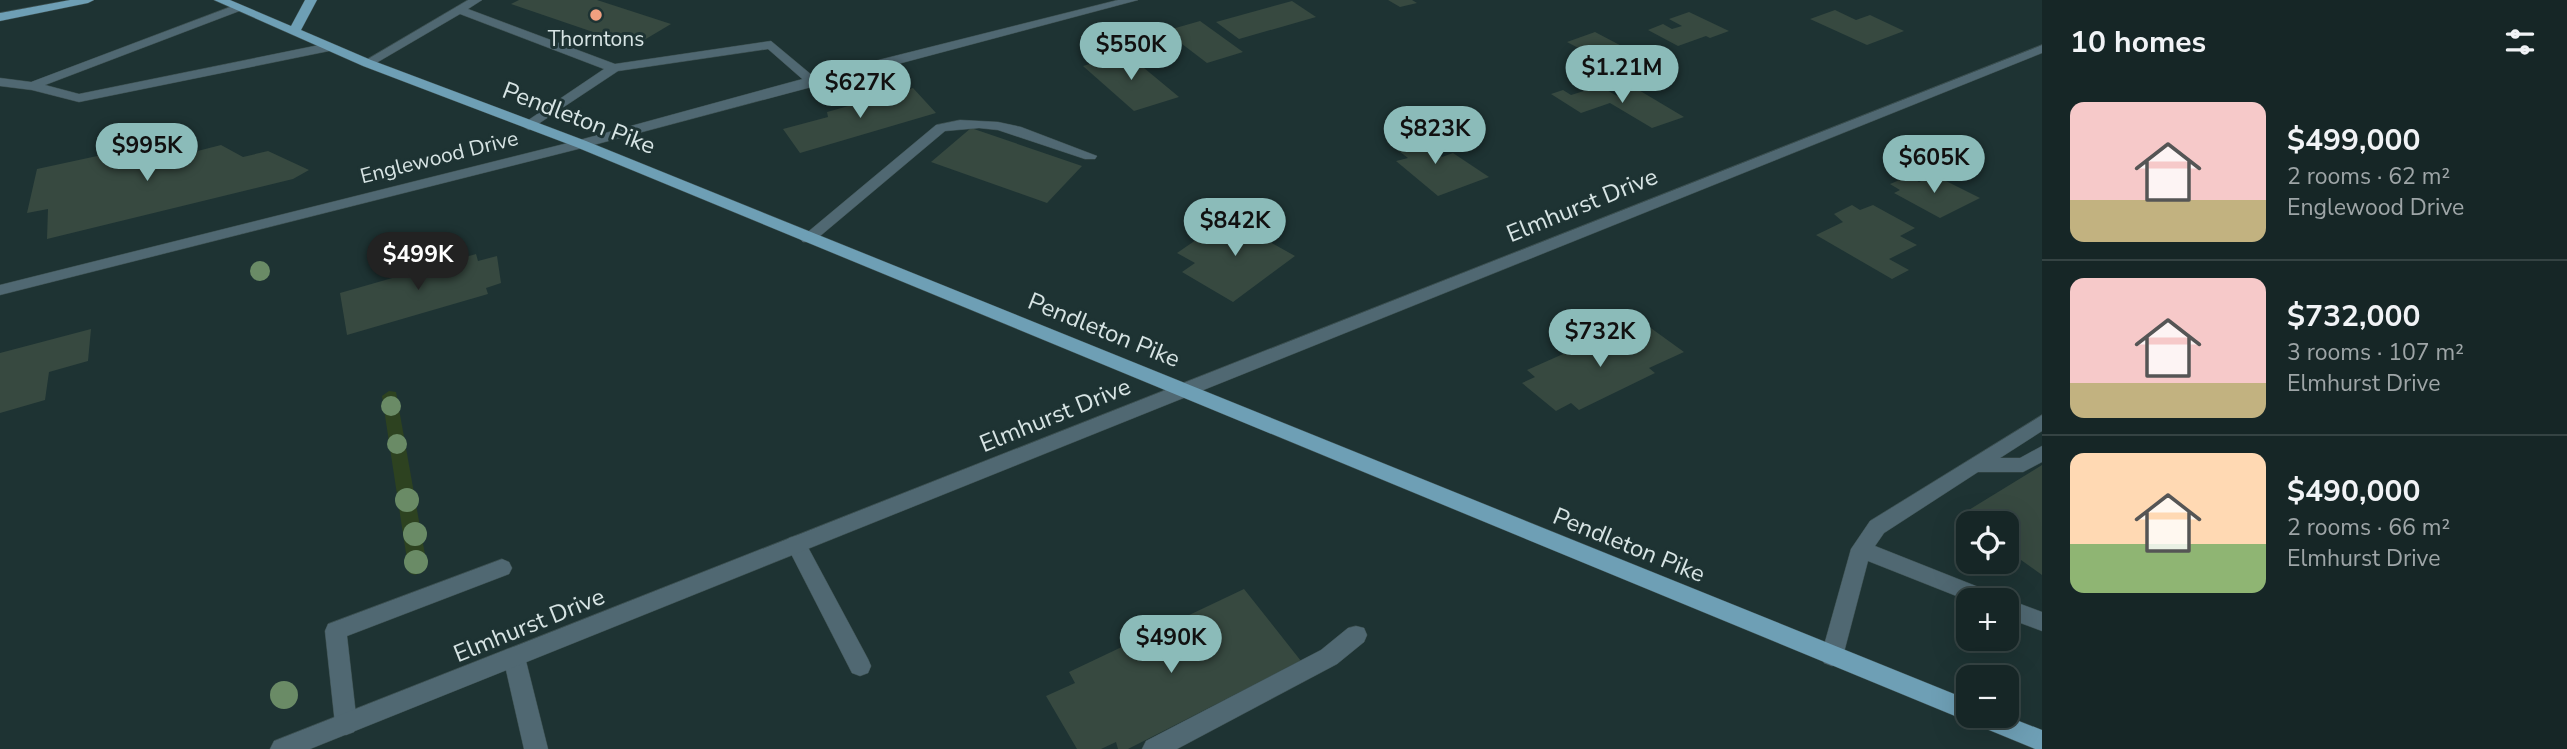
<!DOCTYPE html>
<html lang="en">
<head>
<meta charset="utf-8">
<style>
  body { margin:0; font-family:"Nunito Sans",sans-serif; background:#1f2e2e; color:#f1f3f6; height:100vh; display:flex; flex-direction:column; font-size:26px; white-space:nowrap }
  * { box-sizing:border-box; margin:0 }
  p { font-size:23px; color:#9ea5a7 }
  .icon { flex:none; width:38px; height:38px; fill:none; stroke:currentColor; stroke-width:2; stroke-linecap:round; stroke-linejoin:round }
  .map { position:relative; flex:1; overflow:hidden }
  .drawer { display:flex; flex-direction:column; background:#162626; width:525px }
  .drawer>* { flex:none }
  .fabs { position:absolute; left:1956px; top:511px; display:grid; gap:14px }
  .fabs a { display:grid; place-items:center; width:63px; height:63px; border-radius:14px; background:#162626; box-shadow:0 7px 28px #0002,0 0 0 2px #354343; font-size:35px }
  .price { position:absolute; translate:-50% -60px; padding:0 16px; border-radius:24px; background:#8bbbb9; color:#111; font-size:23px; line-height:46px; filter:drop-shadow(0 2px 4px #0008) }
  .price::after { content:''; position:absolute; left:50%; top:42px; width:21px; height:16px; margin-left:-10px; background:inherit; clip-path:polygon(0 0,100% 0,50% 100%) }
  .price.selected { background:#222; color:#fff }
  ul { padding:0; list-style:none }
  li { display:flex; align-items:center; gap:21px; height:175px; padding:0 28px }
  li+li { border-top:2px solid #354343 }
  li span { display:grid; place-items:center; flex:none; width:196px; height:140px; border-radius:14px; color:#555 }
  li>.icon { margin-inline-start:auto }
  span .icon { width:84px; height:84px; fill:#fffc; stroke-width:1 }
  li b { font-size:30px }
  h2 { display:flex; justify-content:space-between; align-items:center; height:84px; padding:0 28px; font-size:30px }
  main { display:flex; flex:1; min-height:0 }
  .map>svg:first-child { display:block }
</style>
</head>
<body>
<main>
<div class="map">
<svg width="2042" height="749" viewBox="0 0 2042 749">
  <rect width="100%" height="100%" fill="#1e3333"/>
  <path fill="#2d4220" d="M389,391l7,1 31,174 -4,6 -8,3 -6,-2 -27,-177z"/>
  <g fill="#374940">
    <path d="M519,0h78l74,24 -37,22 -123,-42z"/>
    <path d="M1388,0h24l5,3 -17,4z"/>
    <path d="M1292,1l24,16 -77,22 -23,-17z"/>
    <path d="M1835,10l21,10 14,-5 34,16 -37,14 -57,-26z"/>
    <path d="M1689,12l40,19 -19,7 -4,-2 -28,10 -30,-16 15,-6 9,5 10,-3 -13,-7z"/>
    <path d="M1200,21l43,31 -36,11 -42,-32z"/>
    <path d="M1595,32l40,21 -6,2 6,4 -21,8 -47,-25z"/>
    <path d="M1126,53l53,44 -45,14 -51,-45z"/>
    <path d="M1600,86l17,10 20,-7 47,28 -32,11 -42,-25 -29,10 -30,-19 12,-4 8,5z"/>
    <path d="M913,88l23,25 -136,40 -17,-24 45,-12 -1,-5z"/>
    <path d="M971,128l111,38 -35,37 -116,-41z"/>
    <path d="M1413,133l29,24 11,-4 36,24 -51,19 -42,-35 12,-3 -21,-16z"/>
    <path d="M176,139l2,17 43,-11 22,12 25,-6 41,19 -16,9 -246,60 1,-30 -21,4 10,-44z"/>
    <path d="M1934,175l46,23 -40,20 -46,-25 6,-3 -10,-6 19,-8 10,6z"/>
    <path d="M1852,205l8,5 13,-5 42,23 -15,8 17,9 -28,14 20,11 -17,9 -76,-44 27,-13 -9,-8z"/>
    <path d="M1255,219l27,15 -12,8 25,14 -62,46 -51,-30 13,-9 -18,-10 48,-33 17,9z"/>
    <path d="M476,254l2,7 19,-5 4,27 -15,5 2,6 -141,41 -7,-42z"/>
    <path d="M1648,326l36,26 -35,16 6,5 -76,37 -8,-7 -15,8 -34,-28 13,-6 -8,-7 79,-35 8,6z"/>
    <path d="M91,329l-3,32 -39,11 -4,28 -45,13v-60z"/>
    <path d="M2042,465v110l-35,-25v-27h-38l-10,-7z"/>
    <path d="M1244,589l57,72 -173,88h-10l-2,-7 -15,7h-24l-31,-53 29,-13 -6,-11z"/>
  </g>
  <g fill="none" stroke-linecap="round" stroke-linejoin="round">
    <defs>
      <g id="lane">
        <path d="M468,0h14l-14,9 147,55 156,-23 48,40 -1,3h-10l-40,-35 -150,22 -89,59 -7,-4 2,-3 80,-54 -144,-55 -89,52 -4,1 -6,-4z"/>
        <path d="M238,4l4,2v4l-197,75 34,9 250,-51 6,4 -6,4 -250,51 -47,-12 -32,-4v-8l31,4z"/>
        <path d="M960,120l38,2 23,5 76,29 -2,3h-10l-87,-29 -19,-2 -34,3 -132,111h-10l-3,-3 3,-3 133,-111z"/>
        <path d="M2042,415v16l-42,27h20l22,-12v16l-19,10h-45l-94,61 -9,13 121,48 3,6 -30,1 -101,-40 -25,95 -3,7 -8,3 -8,-3 -3,-7 30,-107 19,-28z"/>
        <path d="M796,536l7,2 65,121 3,7 -3,7 -8,3 -8,-3 -66,-129 3,-6z"/>
        <path d="M502,559l7,3 3,6 -3,6 -162,62 10,88 -3,8 -8,3 -8,-3 -3,-8 -10,-93 3,-7z"/>
        <path d="M2007,599l35,13v19l-35,-13v-18h-4z"/>
        <path d="M1356,626l8,2 3,7 -3,7 -27,22 -160,85h-35l4,-8 175,-91 27,-22z"/>
        <path d="M514,647l8,3 3,7 23,92h-24l-21,-92 3,-7z"/>
      </g>
      <g id="street">
        <path d="M1118,0h20l-552,147 -586,148v-10l576,-144 223,-61z"/>
        <path d="M2042,45v8l-1732,696h-40l4,-8z"/>
      </g>
      <g id="primary">
        <path d="M70,0h24l-6,3 -88,18v-8z"/>
        <path d="M214,0h16l61,26 14,-26h12l-16,30 70,30 215,81 1383,559v16h37l36,14v19h-7l-63,-26 -1396,-576 -213,-81z"/>
      </g>
    </defs>
    <use href="#lane" stroke="#3c4f4f" stroke-width="1"/>
    <use href="#street" stroke="#3c4f4f" stroke-width="1"/>
    <use href="#primary" stroke="#3c4f4f" stroke-width="1"/>
    <use href="#lane" fill="#506872" fill-rule="evenodd"/>
    <use href="#street" fill="#506872" fill-rule="evenodd"/>
    <use href="#primary" fill="#6e9fb5" fill-rule="evenodd"/>
  </g>
  <g fill="#6a8b66">
    <circle cx="260" cy="271" r="10"/>
    <circle cx="391" cy="406" r="10"/>
    <circle cx="397" cy="444" r="10"/>
    <circle cx="407" cy="500" r="12"/>
    <circle cx="415" cy="534" r="12"/>
    <circle cx="416" cy="562" r="12"/>
    <circle cx="284" cy="695" r="14"/>
  </g>
  <circle fill="#f2a080" stroke="#1e3333" stroke-width="2.5" cx="596" cy="15" r="7"/>
  <g text-anchor="middle" dominant-baseline="central" stroke-width="6" stroke-linejoin="round" paint-order="stroke">
    <g font-size="21" fill="#d7e4e4" stroke="#1e3333">
      <text x="596" y="39">Thorntons</text>
    </g>
    <g font-size="21" fill="#d7e4e4" stroke="#1e3333">
      <text transform="translate(439 157) rotate(-14)">Englewood Drive</text>
    </g>
    <g font-size="24" fill="#d7e4e4" stroke="#1e3333">
      <text transform="translate(579 118) rotate(21)">Pendleton Pike</text>
      <text transform="translate(1582 205) rotate(-22)">Elmhurst Drive</text>
      <text transform="translate(1104 330) rotate(22)">Pendleton Pike</text>
      <text transform="translate(1055 415) rotate(-22)">Elmhurst Drive</text>
      <text transform="translate(1629 545) rotate(22)">Pendleton Pike</text>
      <text transform="translate(529 625) rotate(-22)">Elmhurst Drive</text>
    </g>
  </g>
</svg>
<div class="fabs">
<a><svg class="icon" aria-label="locate" viewBox="0 0 24 24"><circle cx="12" cy="12" r="6"/><path d="M12 2v4M12 18v4M2 12h4M18 12h4"/></svg></a>
<a>+</a>
<a>−</a>
</div>
<b class="price" style="left:1131px;top:82px">$550K</b>
<b class="price" style="left:1622px;top:105px">$1.21M</b>
<b class="price" style="left:860px;top:120px">$627K</b>
<b class="price" style="left:1435px;top:166px">$823K</b>
<b class="price" style="left:147px;top:183px">$995K</b>
<b class="price" style="left:1934px;top:195px">$605K</b>
<b class="price" style="left:1235px;top:258px">$842K</b>
<b class="price selected" style="left:418px;top:292px">$499K</b>
<b class="price" style="left:1600px;top:369px">$732K</b>
<b class="price" style="left:1171px;top:675px">$490K</b>
</div>
<section class="drawer">
<h2>10 homes<svg class="icon" aria-label="filters" viewBox="0 0 24 24"><path d="M4 7h16M4 17h16"/><circle cx="9" cy="7" r="2"/><circle cx="15" cy="17" r="2"/></svg></h2>
<ul>
<li><span style="background:linear-gradient(#f6c9c9 70%,#c2b280 0)"><svg class="icon" aria-label="home" viewBox="0 0 24 24"><path d="M3 11l9-7 9 7M6 9v11h12V9"/></svg></span><div><b>$499,000</b><p>2 rooms · 62 m²</p><p>Englewood Drive</p></div></li>
<li><span style="background:linear-gradient(#f6c9c9 75%,#c2b280 0)"><svg class="icon" aria-label="home" viewBox="0 0 24 24"><path d="M3 11l9-7 9 7M6 9v11h12V9"/></svg></span><div><b>$732,000</b><p>3 rooms · 107 m²</p><p>Elmhurst Drive</p></div></li>
<li><span style="background:linear-gradient(#ffd9b3 65%,#8fb573 0)"><svg class="icon" aria-label="home" viewBox="0 0 24 24"><path d="M3 11l9-7 9 7M6 9v11h12V9"/></svg></span><div><b>$490,000</b><p>2 rooms · 66 m²</p><p>Elmhurst Drive</p></div></li>
</ul>
</section>
</main>
</body>
</html>
